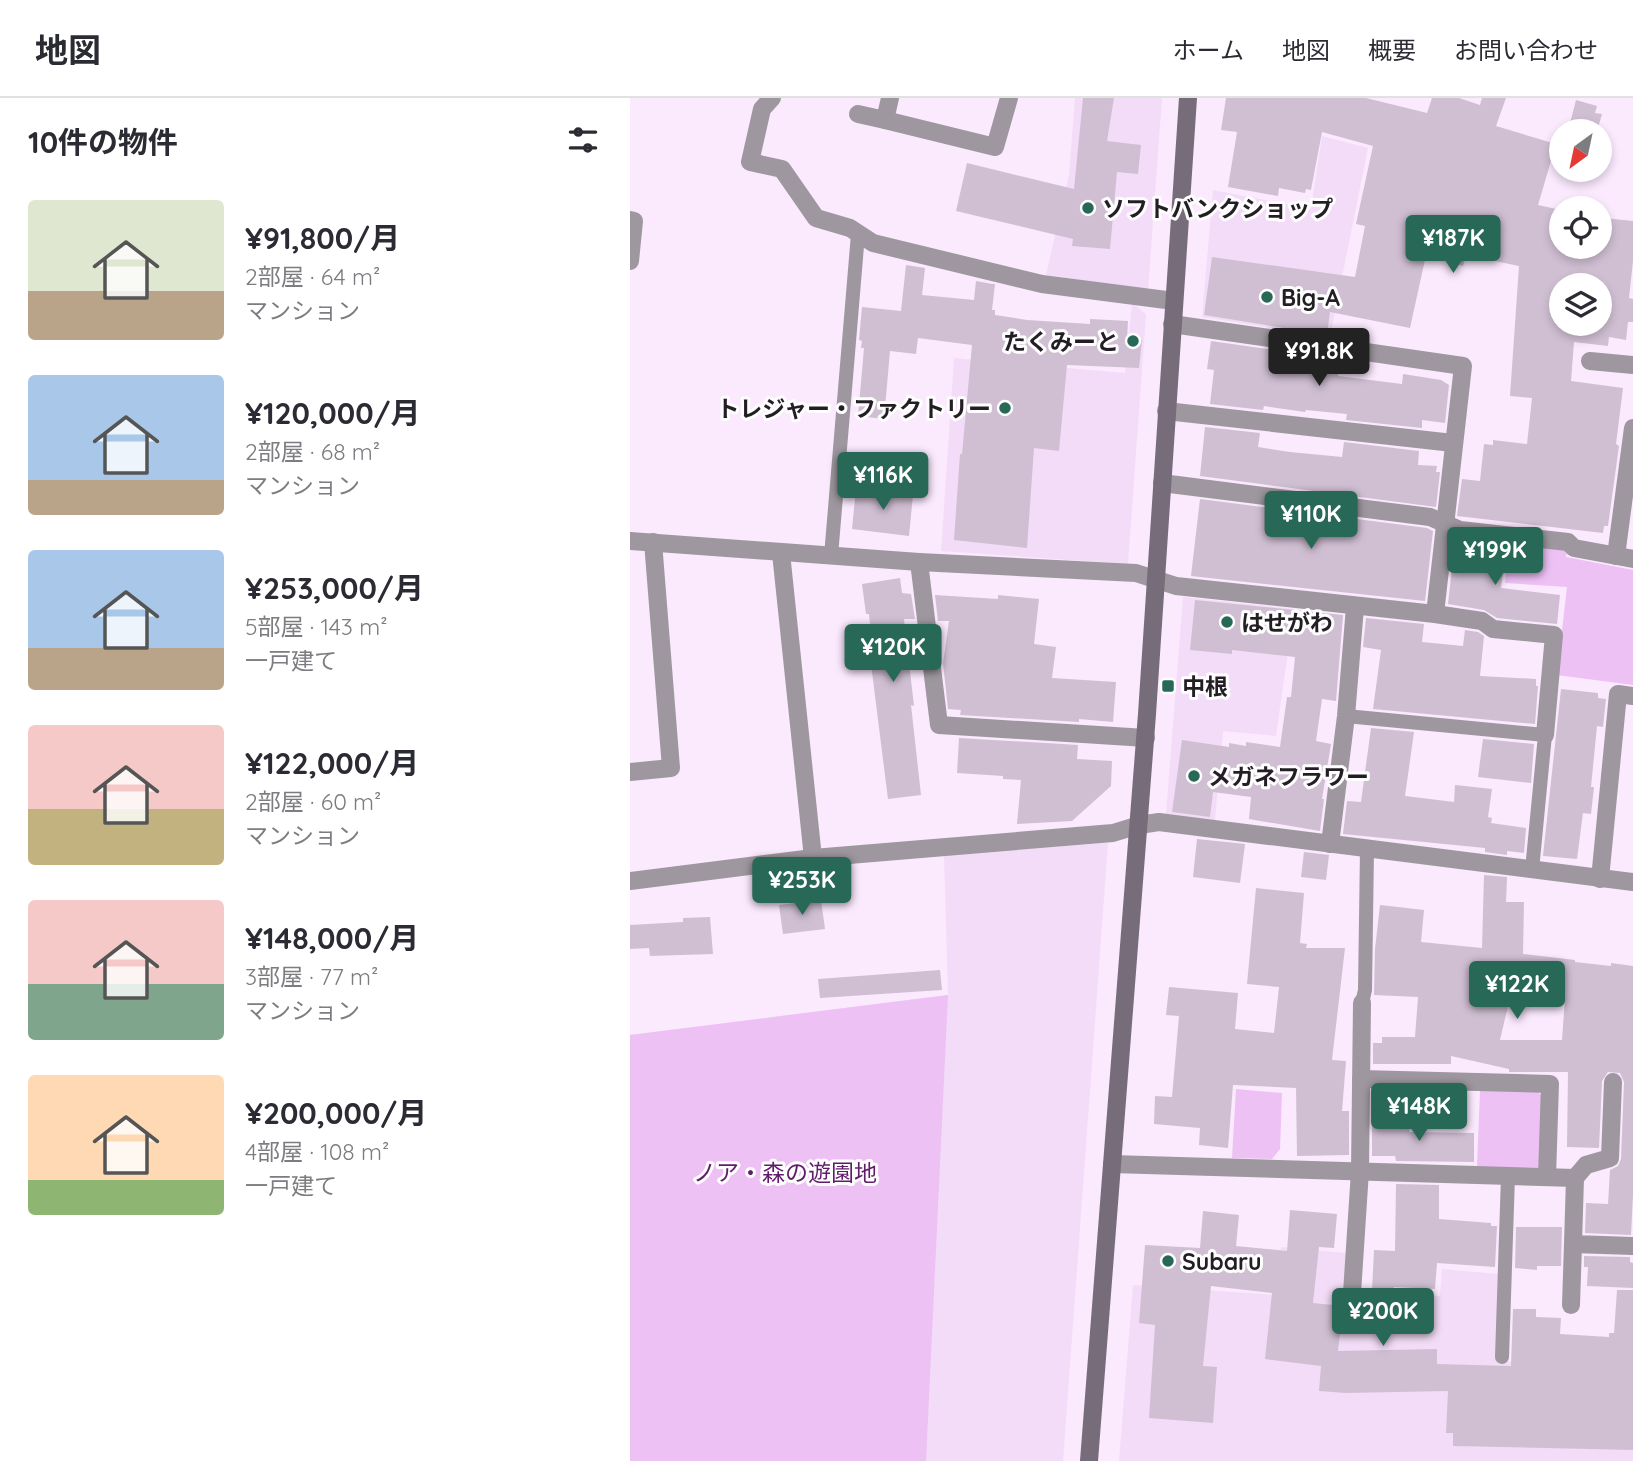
<!DOCTYPE html>
<html lang="ja">
<head>
<meta charset="utf-8">
<style>
  body { margin:0; font-family:Quicksand,"Noto Sans JP",sans-serif; background:#f2f2f3; color:#2b2b33; height:100vh; display:flex; flex-direction:column; font-size:26px; white-space:nowrap }
  * { box-sizing:border-box; margin:0 }
  p { font-size:23px; color:#7c7c81 }
  .icon { flex:none; width:38px; height:38px; fill:none; stroke:currentColor; stroke-width:2; stroke-linecap:round; stroke-linejoin:round }
  .map { position:relative; flex:1; overflow:hidden }
  .sheet { display:flex; flex-direction:column; background:#fff; width:630px }
  .sheet>* { flex:none }
  .needle { width:46px; rotate:213deg }
  .buttons { position:absolute; left:919px; top:21px; display:grid; gap:14px }
  .buttons a { display:grid; place-items:center; width:63px; height:63px; border-radius:50%; background:#fff; box-shadow:0 4px 10px #0003; font-size:35px }
  .price { position:absolute; translate:-50% -60px; padding:0 16px; border-radius:7px; background:#286856; color:#fff; font-size:23px; line-height:46px; filter:drop-shadow(0 2px 4px #0008) }
  .price::after { content:''; position:absolute; left:50%; top:42px; width:21px; height:16px; margin-left:-10px; background:inherit; clip-path:polygon(0 0,100% 0,50% 100%) }
  .price.on { background:#222; color:#fff }
  ul { padding:0; list-style:none }
  li { display:flex; align-items:center; gap:21px; height:175px; padding:0 28px }
  li span { display:grid; place-items:center; flex:none; width:196px; height:140px; border-radius:7px; color:#555 }
  li>.icon { margin-inline-start:auto }
  span .icon { width:84px; height:84px; fill:#fffc; stroke-width:1 }
  li b { font-size:30px }
  h2 { display:flex; justify-content:space-between; align-items:center; height:84px; padding:0 28px; font-size:30px }
  header { display:flex; align-items:center; gap:42px; box-sizing:border-box; height:98px; padding:0 35px; background:#fff; border-bottom:2px solid #e1e1e2 }
  header strong { font-size:33px }
  nav { display:flex; gap:38px; margin-inline-start:auto; font-size:24px }
  main { display:flex; flex:1; min-height:0 }
  .map>svg:first-child { display:block }
</style>
</head>
<body>
<header>
<strong>地図</strong>
<nav><a>ホーム</a><a>地図</a><a>概要</a><a>お問い合わせ</a></nav>
</header>
<main>
<section class="sheet">
<h2>10件の物件<svg class="icon" aria-label="filters" viewBox="0 0 24 24"><path d="M4 7h16M4 17h16"/><circle cx="9" cy="7" r="2"/><circle cx="15" cy="17" r="2"/></svg></h2>
<ul>
<li><span style="background:linear-gradient(#dfe7d0 65%,#b9a48a 0)"><svg class="icon" aria-label="home" viewBox="0 0 24 24"><path d="M3 11l9-7 9 7M6 9v11h12V9"/></svg></span><div><b>¥91,800/月</b><p>2部屋 · 64 m²</p><p>マンション</p></div></li>
<li><span style="background:linear-gradient(#a9c7e8 75%,#b9a48a 0)"><svg class="icon" aria-label="home" viewBox="0 0 24 24"><path d="M3 11l9-7 9 7M6 9v11h12V9"/></svg></span><div><b>¥120,000/月</b><p>2部屋 · 68 m²</p><p>マンション</p></div></li>
<li><span style="background:linear-gradient(#a9c7e8 70%,#b9a48a 0)"><svg class="icon" aria-label="home" viewBox="0 0 24 24"><path d="M3 11l9-7 9 7M6 9v11h12V9"/></svg></span><div><b>¥253,000/月</b><p>5部屋 · 143 m²</p><p>一戸建て</p></div></li>
<li><span style="background:linear-gradient(#f6c9c9 60%,#c2b280 0)"><svg class="icon" aria-label="home" viewBox="0 0 24 24"><path d="M3 11l9-7 9 7M6 9v11h12V9"/></svg></span><div><b>¥122,000/月</b><p>2部屋 · 60 m²</p><p>マンション</p></div></li>
<li><span style="background:linear-gradient(#f6c9c9 60%,#7fa58c 0)"><svg class="icon" aria-label="home" viewBox="0 0 24 24"><path d="M3 11l9-7 9 7M6 9v11h12V9"/></svg></span><div><b>¥148,000/月</b><p>3部屋 · 77 m²</p><p>マンション</p></div></li>
<li><span style="background:linear-gradient(#ffd9b3 75%,#8fb573 0)"><svg class="icon" aria-label="home" viewBox="0 0 24 24"><path d="M3 11l9-7 9 7M6 9v11h12V9"/></svg></span><div><b>¥200,000/月</b><p>4部屋 · 108 m²</p><p>一戸建て</p></div></li>
</ul>
</section>
<div class="map">
<svg width="1003" height="1363" viewBox="0 0 1003 1363">
  <rect width="100%" height="100%" fill="#fbe9fe"/>
  <g fill="#f3dcf7">
    <path d="M445,0h87l-14,192 -102,-15 23,-100z"/>
    <path d="M692,38l46,12 -38,189 -128,-20 11,-127 98,19z"/>
    <path d="M502,205l14,11 -18,250 -187,-13 13,-193 171,15z"/>
    <path d="M553,499l111,12 -18,127 -53,-5 -8,89 -49,-6z"/>
    <path d="M478,745l-45,618h-433v-426l318,-40 -4,-141z"/>
    <path d="M651,1149l65,6 -1,41 95,2 2,-27 56,5 -1,87 136,4v96h-514l14,-176 143,10z"/>
  </g>
  <g fill="#edc1f4">
    <path d="M880,445l57,6 -1,8 67,13v115l-76,-10 10,-88 -62,-4z"/>
    <path d="M318,897l-22,466h-296v-426z"/>
    <path d="M606,991l46,4 -2,56 -8,10 -40,-1z"/>
    <path d="M850,993h57l7,7 -4,71 -63,-2z"/>
  </g>
  <g fill="#d0bfd3" fill-rule="evenodd">
    <path d="M453,0h31l-7,43 34,4 -3,29 -21,-2 -7,77 -38,-3 1,-7 -117,-28 11,-48 107,26z"/>
    <path d="M596,0h140l61,15 5,-15h27l21,7 2,-7h24l-10,28 60,18 -18,61 23,5v37h40l3,-29 29,3v40l-4,37 4,1v23h-5l-2,18 -17,-3 -1,9 -34,-4 -3,39 52,7 -7,56 3,2 -11,80h-4l-1,7 -146,-17 5,-37 18,2 4,-37 9,1v-5l34,4 5,-46 -22,-2 9,-130 -53,-11 -3,11 -37,-11 -16,73 -80,-16 -3,23 -123,-20 8,-58 143,20 10,-51 -9,-2 17,-78 -51,-14 -11,58 -5,-1 -1,4 -26,-5 -1,8 -50,-9 9,-55 -16,-2zM931,187h39v39h-39z"/>
    <path d="M946,2l21,6 -2,7 7,1 -5,17h-29z"/>
    <path d="M276,167l19,3 -3,27 52,5 2,-19 16,3h3l-3,26h3v5l32,5 63,4v-5l38,2 -1,18 15,1 -3,28 -72,-3 -8,86 -25,-3 -7,100 -73,-8 6,-86h2l10,-109 -54,-7 -2,16 -26,-3 -6,68 -26,-3 6,-68h-3l1,-7 -3,-1 3,-33 39,4z"/>
    <path d="M581,243l113,16 -1,6 17,3 -2,10 64,8 1,-10 38,6 8,5 -4,38 -23,-3v8l-76,-8 1,-6 -41,-4 -1,2 -41,-6 -1,4 -53,-6 4,-34 -7,-1z"/>
    <path d="M575,329l55,6 -2,14 32,5 52,5 2,-15 75,9 -1,14 19,1 -1,6h4l-4,35 -236,-31z"/>
    <path d="M226,391l57,6 -4,41 -57,-7z"/>
    <path d="M570,401l227,29 6,3 -8,70 -234,-25z"/>
    <path d="M825,442l51,7 -5,41 59,7 -3,29 -60,-6 -13,-8 -36,-6z"/>
    <path d="M270,480l2,15 9,1 4,25h-11l10,87 -3,-1 10,90 -33,4 -17,-135h3l-5,-50h-3l-4,-30z"/>
    <path d="M305,497l63,4v-4l41,4 -5,45 22,3 -4,31 64,4 -3,40 -34,-3v3l-119,-7 1,-5 -13,-1 -5,-46 6,-42h-11z"/>
    <path d="M565,502l148,15 -7,86 -14,-2 -6,42 15,3 -9,55h2l-4,32 -71,-12 2,-22 -38,-5 -3,25 -38,-5 10,-72 47,7v-4l17,3v-4l34,5 7,-50h4l4,-40 -63,-7v4l-42,-4z"/>
    <path d="M736,520l58,6 -2,18 41,4 2,-16 13,2 6,4 -4,40 56,3v7h2l-3,38 -162,-15 8,-59 -18,-3z"/>
    <path d="M931,591l37,4v5l8,1 -3,28 -6,-1 -6,61h3l-3,27 -8,-1 -6,46 -34,-3z"/>
    <path d="M741,630l43,4 -9,64 49,6 1,-17 37,4 -4,28 4,1 -1,5 35,5 -2,25 -17,-2v4l-22,-3v-4l-142,-14 4,-33 14,1z"/>
    <path d="M329,640l119,7 -1,14 35,2 -1,25 -39,35 -55,3 4,-44 -18,-1v-3l-46,-3z"/>
    <path d="M853,641l51,5 -3,39 -53,-6z"/>
    <path d="M567,741l48,5 -5,39 -47,-6z"/>
    <path d="M674,754l25,3 -3,25 -25,-3z"/>
    <path d="M854,777l23,2 -1,25h18l-1,52 52,6v2l36,4v-3l22,3v229l-2,40 -46,-2 1,-30 22,1 2,-34 8,-4 3,-7 3,-77 -4,-9 -12,-1 -6,9 -3,67 -32,-1 1,-75h-59v-3l-58,-13v8h-78v-21h9v-6h33l3,-40 -44,-2 1,-46 5,-44 44,5 -3,32 61,6zM881,895l54,5 -3,42h-62z"/>
    <path d="M626,790l48,5 -4,50 7,1 -1,4h39l-13,112 14,1 -4,50h7v44l-52,1 -1,-68 -63,-3 -5,63 -29,-3 1,-17 -46,-4 1,-28 17,1 7,-81 -13,-1 3,-28 69,6 -3,36 39,4 5,-46 -32,-3z"/>
    <path d="M191,802l4,29 -42,5 -4,-29z"/>
    <path d="M80,819l3,37 -63,2 -1,-8 -19,1v-24l53,-3v-4z"/>
    <path d="M310,872l2,20 -122,8 -2,-19z"/>
    <path d="M742,1013l10,1 1,9h27l-1,11 65,1v29l-78,-1 -1,-5h-23z"/>
    <path d="M766,1086l43,1v34l52,4v3h6l-2,41 -58,-4 -2,26 -41,-2v5l-22,-1 2,-41 21,1z"/>
    <path d="M660,1112l47,4 -3,34 -15,-1 -6,56 30,3 -5,45 99,-2v15l74,2 2,-57h23v8l25,1 -1,16 49,3v-4h5l3,-43h16v160l-180,-4v-13h-7l2,-42 -102,2 -27,-2 2,-25 -56,-7 7,-66 -61,-7 -8,80 14,1 -4,56 -64,-5 6,-93 -16,-2 6,-78 55,3 3,-37 36,4 -3,31 51,5z"/>
    <path d="M886,1129h46l-1,39h-24v4l-22,-2z"/>
    <path d="M954,1158l46,1v5l3,1v25l-46,-2 1,-19h-4z"/>
  </g>
  <g fill="none" stroke-linecap="round" stroke-linejoin="round">
    <g stroke="#9e979f" stroke-width="14">
      <path d="M201,458l27,-322"/>
      <path d="M716,618l199,19 -13,135"/>
      <path d="M732,905l3,-13 2,-141"/>
      <path d="M872,1259l6,-181"/>
    </g>
    <g stroke="#9e979f" stroke-width="18">
      <path d="M142,0l-10,11 -12,53 32,7 34,49 34,10 23,15 169,41 132,17"/>
      <path d="M260,0l-5,22 110,27 14,-49"/>
      <path d="M228,16l27,6"/>
      <path d="M0,122l4,1 -4,40"/>
      <path d="M960,263l43,4"/>
      <path d="M536,313l287,32"/>
      <path d="M532,385l268,34 30,13 108,12 6,6 59,11"/>
      <path d="M0,443l289,21 217,11 40,13 259,28 28,-248 -291,-42"/>
      <path d="M151,455l32,305"/>
      <path d="M986,458l17,-128"/>
      <path d="M289,464l20,163 207,13"/>
      <path d="M805,516l47,7 11,8 61,6 -9,100"/>
      <path d="M0,674l41,-4 -18,-226"/>
      <path d="M700,746l16,-128 9,-109"/>
      <path d="M970,781l18,-185 15,2"/>
      <path d="M0,783l183,-23 300,-25 26,-8 20,-3 474,60"/>
      <path d="M731,981l189,5 -3,93"/>
      <path d="M482,1066l463,14 -2,66 60,2"/>
      <path d="M945,1080l11,-13 24,-7 3,-76"/>
      <path d="M722,1195l8,-122 2,-168"/>
      <path d="M941,1207l2,-61"/>
    </g>
    <path stroke="#776c79" stroke-width="18" d="M459,1363l58,-747 41,-616"/>
  </g>
  <g fill="#286856" stroke="#fdfdfd" stroke-width="2.5">
    <circle cx="458" cy="110" r="7"/>
    <circle cx="637" cy="199" r="7"/>
    <circle cx="503" cy="243" r="7"/>
    <circle cx="375" cy="310" r="7"/>
    <circle cx="597" cy="524" r="7"/>
    <rect x="531" y="581" width="14" height="14" rx="3.5"/>
    <circle cx="564" cy="678" r="7"/>
    <circle cx="538" cy="1163" r="7"/>
  </g>
  <g text-anchor="middle" dominant-baseline="central" stroke-width="6" stroke-linejoin="round" paint-order="stroke">
    <g font-size="23" font-weight="bold" fill="#231d24" stroke="#fdfdfd" text-anchor="start">
      <text x="472" y="110">ソフトバンクショップ</text>
      <text x="651" y="199">Big-A</text>
      <text x="489" y="243" text-anchor="end">たくみーと</text>
      <text x="361" y="310" text-anchor="end">トレジャー・ファクトリー</text>
      <text x="611" y="524">はせがわ</text>
      <text x="552" y="588">中根</text>
      <text x="578" y="678">メガネフラワー</text>
      <text x="552" y="1163">Subaru</text>
    </g>
    <g font-size="23" fill="#5f1c69" stroke="#fdfdfd">
      <text x="155" y="1074">ノア・森の遊園地</text>
    </g>
  </g>
</svg>
<div class="buttons">
<a><svg class="needle" viewBox="-14 -14 28 28"><path d="M0-13l5 13h-10z" fill="#e53935"/><path d="M0 13l5-13h-10z" fill="#7c7c81"/></svg></a>
<a><svg class="icon" aria-label="locate" viewBox="0 0 24 24"><circle cx="12" cy="12" r="6"/><path d="M12 2v4M12 18v4M2 12h4M18 12h4"/></svg></a>
<a><svg class="icon" aria-label="layers" viewBox="0 0 24 24"><path d="M12 4l9 5-9 5-9-5zM3 14l9 5 9-5"/></svg></a>
</div>
<b class="price" style="left:823px;top:177px">¥187K</b>
<b class="price on" style="left:689px;top:290px">¥91.8K</b>
<b class="price" style="left:253px;top:414px">¥116K</b>
<b class="price" style="left:681px;top:453px">¥110K</b>
<b class="price" style="left:865px;top:489px">¥199K</b>
<b class="price" style="left:263px;top:586px">¥120K</b>
<b class="price" style="left:172px;top:819px">¥253K</b>
<b class="price" style="left:887px;top:923px">¥122K</b>
<b class="price" style="left:789px;top:1045px">¥148K</b>
<b class="price" style="left:753px;top:1250px">¥200K</b>
</div>
</main>
</body>
</html>
